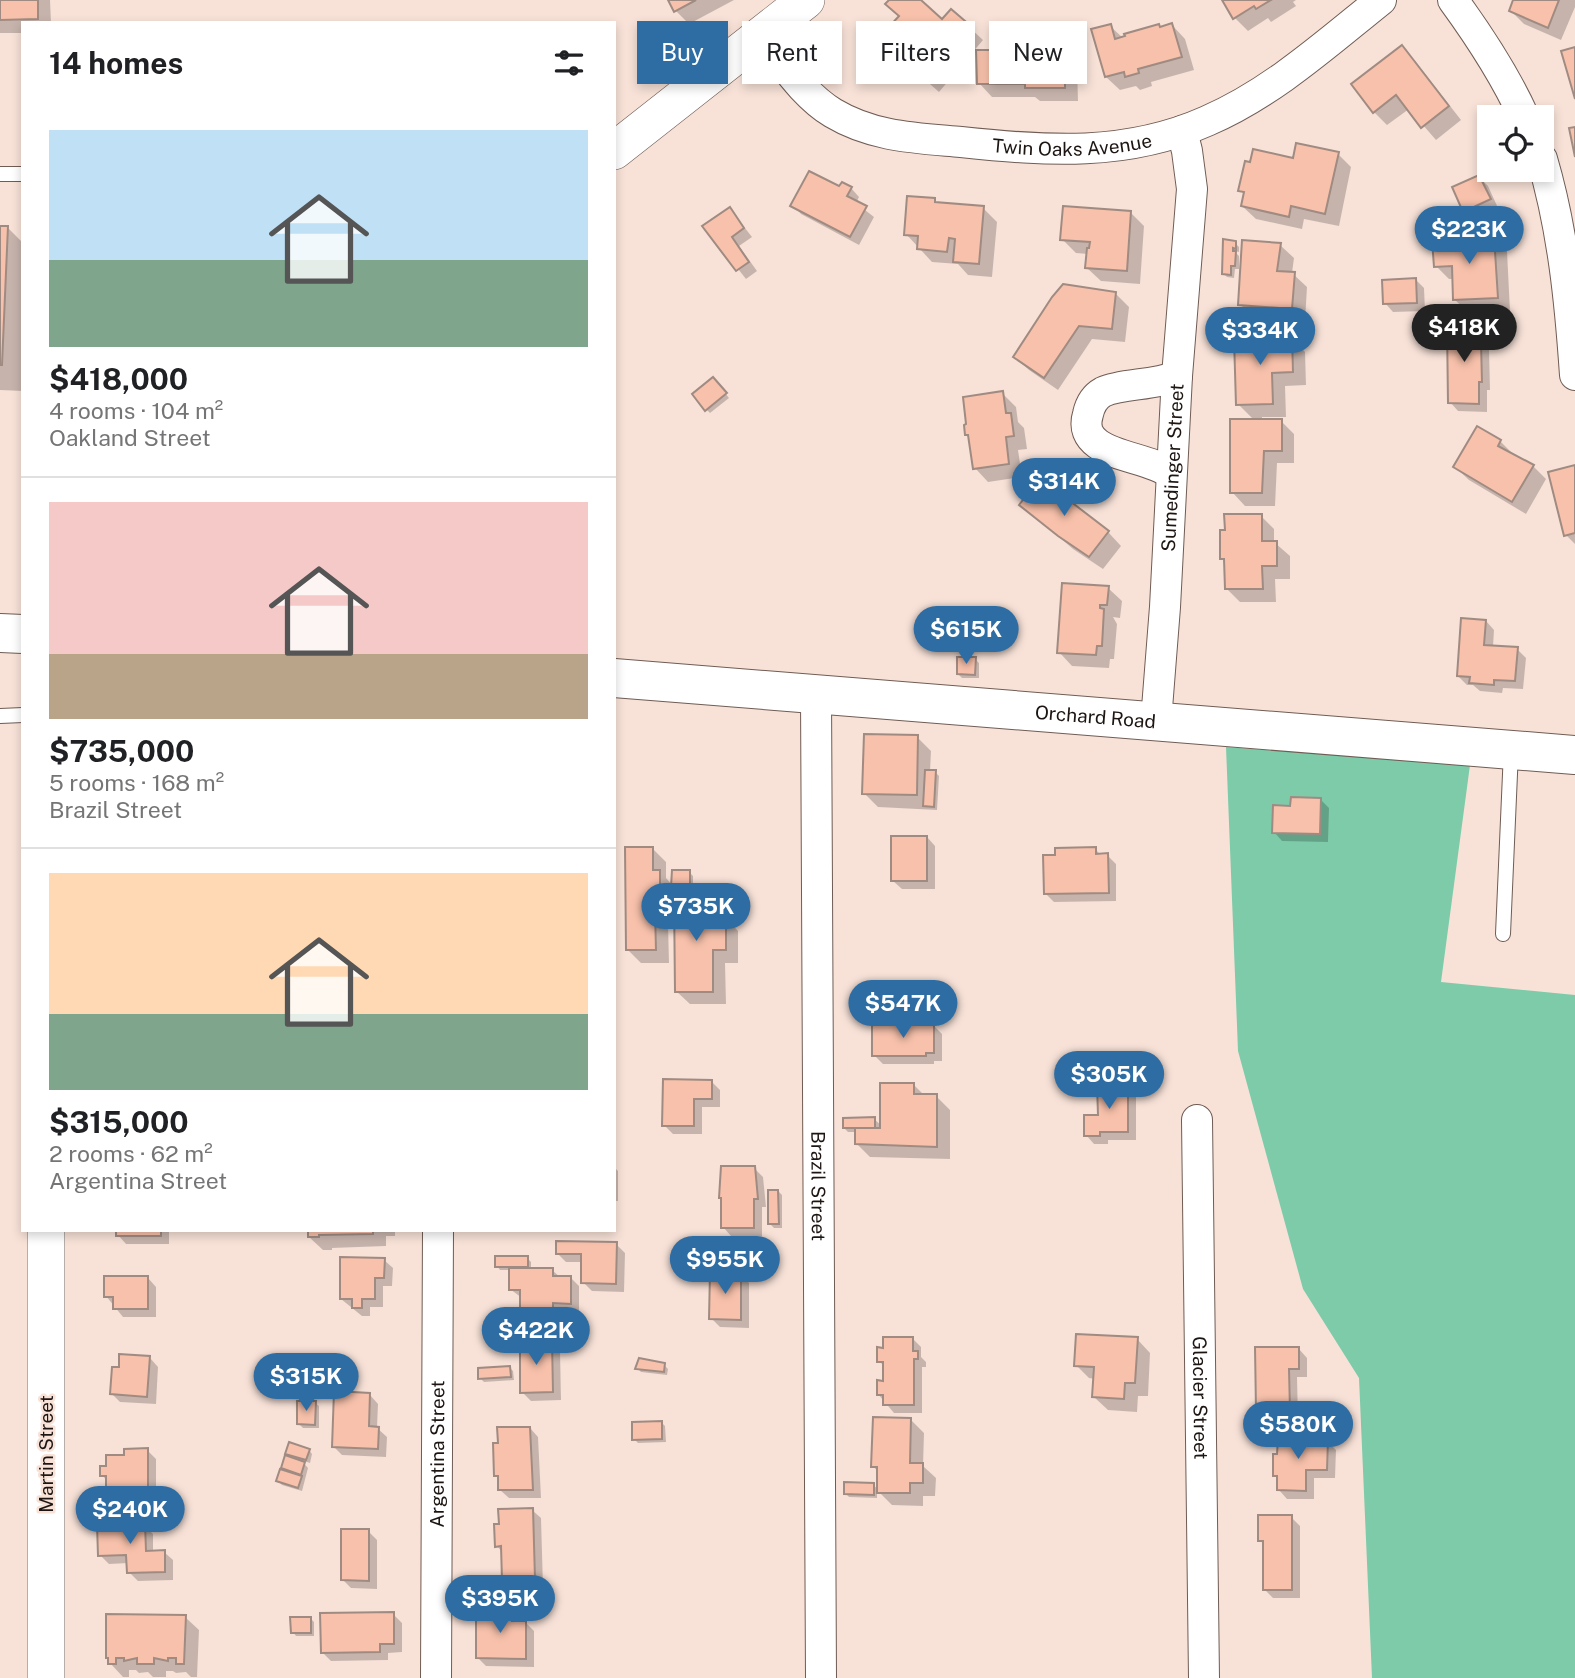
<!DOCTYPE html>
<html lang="en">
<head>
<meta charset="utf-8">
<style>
  body { margin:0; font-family:"Public Sans",sans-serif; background:#f2f2f2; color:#202124; height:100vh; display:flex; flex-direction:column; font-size:26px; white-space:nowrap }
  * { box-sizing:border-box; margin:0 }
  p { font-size:23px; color:#757577 }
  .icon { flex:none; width:38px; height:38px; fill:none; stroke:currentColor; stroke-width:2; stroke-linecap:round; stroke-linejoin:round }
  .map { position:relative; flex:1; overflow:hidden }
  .details { position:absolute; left:21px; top:21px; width:595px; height:1211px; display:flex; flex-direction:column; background:#fff; border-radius:0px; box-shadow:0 4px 10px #0003 }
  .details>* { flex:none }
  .hud { position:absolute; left:637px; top:21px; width:665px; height:63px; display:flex; gap:14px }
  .buttons { position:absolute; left:1477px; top:105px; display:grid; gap:14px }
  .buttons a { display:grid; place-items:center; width:77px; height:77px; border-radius:0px; background:#fff; box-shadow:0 4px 10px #0003; font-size:35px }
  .price { position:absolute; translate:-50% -60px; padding:0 16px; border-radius:24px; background:#2d6da3; color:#fff; font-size:23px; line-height:46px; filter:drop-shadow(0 2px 4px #0008) }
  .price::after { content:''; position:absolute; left:50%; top:42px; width:21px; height:16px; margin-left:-10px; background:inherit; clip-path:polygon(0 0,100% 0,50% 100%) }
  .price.on { background:#222; color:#fff }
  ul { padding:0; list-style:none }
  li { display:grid; align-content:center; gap:14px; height:371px; padding:0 28px }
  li+li { border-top:2px solid #e0e0e0 }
  li span { display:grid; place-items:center; height:217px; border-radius:0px; color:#555 }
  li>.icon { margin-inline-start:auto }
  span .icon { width:126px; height:126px; fill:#fffc; stroke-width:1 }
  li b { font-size:30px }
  h2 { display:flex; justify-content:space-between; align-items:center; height:84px; padding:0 28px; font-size:30px }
  .chip { padding:0 24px; border-radius:0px; background:#fff; box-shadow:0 4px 10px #0003; font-size:24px; line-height:63px }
  .chip.on { background:#2d6da3; color:#fff }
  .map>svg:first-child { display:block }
</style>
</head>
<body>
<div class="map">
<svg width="1575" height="1678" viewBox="0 0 1575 1678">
  <rect width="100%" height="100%" fill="#f8e2d8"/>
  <path fill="#7ecbaa" d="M1226,747l244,18 -29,217 134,13v683h-203l-13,-300 -56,-89 -65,-238z"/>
  <g fill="#0003">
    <path d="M0,0h50l1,23h-28v10h-23z"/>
    <path d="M670,0h64l-45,24 -13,-13z"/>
    <path d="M891,0h27l25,22 26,5 14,13 -44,52 -25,-22 -13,-53z"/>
    <path d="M1224,0h72l-3,2 3,4 -25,16 -3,-4 -20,13 -13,-13z"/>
    <path d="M1515,0h60v7l-14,33 -37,-16 -13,-13z"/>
    <path d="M1172,25l13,14 9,31 -43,12 1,4 -12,4 -4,-4 -16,4 -14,-13 4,-51 13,12z"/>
    <path d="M1035,33l4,5h13l25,28 1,35h-38l-5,-4h-43l-13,-14 17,-31z"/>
    <path d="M1402,47l13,14 46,59 -25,20 -27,-31 -22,16 -13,-13z"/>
    <path d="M1338,154l13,13 -12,59 -35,-7 -2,10 -46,-10 -14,-13 3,-11 -5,-5 54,-30z"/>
    <path d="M1479,177l9,9 10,22 -25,12 -9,-9z"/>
    <path d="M840,188h11l8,9 -3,6 18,14 -15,28 -58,-31 -8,-9z"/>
    <path d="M934,200l4,4 45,4 14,14 -5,55 -24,-2 -10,-11 -26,-2 -26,-28z"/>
    <path d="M730,209l22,28 -13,9 18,25 -11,8 -19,-24z"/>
    <path d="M1130,212l14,14 -4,58 -39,-3 -14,-13 1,-14 -12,-1 -14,-14z"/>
    <path d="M0,227l8,1 15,15v148l-23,-1z"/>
    <path d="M1494,238l13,13 3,60 -41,2 -14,-13 -1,-21h-5l-13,-13z"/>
    <path d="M1235,243l4,4v5l-5,-1 5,5v13h-4l-1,9 -7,-1 -4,-4z"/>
    <path d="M1280,245l14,13 -2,15 15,14 -2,34 -52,-3 -13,-14z"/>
    <path d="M1416,280l8,8 1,23 -32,1 -8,-9z"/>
    <path d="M1115,293l14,14 -4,35 -33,-3 -34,51 -29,-20 -14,-13z"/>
    <path d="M1483,328l9,9v13h-3l1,40h-3v22l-29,-1 -8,-9z"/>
    <path d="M1292,338l13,14 1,33 -21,1 1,31h-24v4h19l13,13v29h-17l-2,43h-30l-13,-14 23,-71 -17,-17z"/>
    <path d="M717,383l12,15 -19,15 -3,-3z"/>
    <path d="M1002,393l14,14 2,15 6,6 3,21 -9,1 4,27 -34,5 -13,-14 -4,-30 -4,-3z"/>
    <path d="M1478,428l22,13 14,14 19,11 13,13 -20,35 -57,-34 -14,-13z"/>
    <path d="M1575,467v77l-9,-9z"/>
    <path d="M1041,480l67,52 13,14 -18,23 -30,-20 -51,-44z"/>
    <path d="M1261,516l13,13v13l16,14v23h-15l1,23h-36l-13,-13 -1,-27 -4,-4z"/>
    <path d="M1108,588l14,13 -2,17 -7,-1 4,7 -3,35h-4l-1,9 -37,-2 -13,-14z"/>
    <path d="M1486,621l8,9 -1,17 24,2 9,9 -3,31 -20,-1 -1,5 -22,-2 -7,-6h-6l-9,-9z"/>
    <path d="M975,659l4,4v15h-17l-4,-4z"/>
    <path d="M917,737l14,14 -1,21h5l4,4 -2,34 -59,-3 -14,-14z"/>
    <path d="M1321,800l8,8 -1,34 -46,-1 -8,-9 18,-24z"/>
    <path d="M927,837l8,9v43h-33l-9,-8z"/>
    <path d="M652,848l14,14v16l7,8 16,-14 4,4v14h-16l-4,-4v12h38l14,13v6l13,14v32h-13l1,41h-36l-14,-13v-67h-8l1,39h-28l-14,-14z"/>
    <path d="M1095,849l6,6h6l9,9v37l-62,1 -9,-9 11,-37z"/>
    <path d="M934,1026l8,8v27h-8v3h-51l-9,-9z"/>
    <path d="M711,1081l9,9v17h-18v27h-29l-9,-9z"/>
    <path d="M913,1084l12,12h11l14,14v49l-80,-2 -13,-13v-12h-9l-4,-4 30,-9 8,7z"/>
    <path d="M1127,1087l9,9v44h-28v4h-14l-8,-9z"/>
    <path d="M614,1167l4,4v30h-4z"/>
    <path d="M754,1168l9,9 3,30h-4v29h-31l-8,-9z"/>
    <path d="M778,1191l4,4v33h-8l-4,-4z"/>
    <path d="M118,1230h51v14h-43l-8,-9z"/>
    <path d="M309,1230h86v6h-9v10l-54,2v2h-9l-14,-13z"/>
    <path d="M616,1244l9,9 -1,39 -32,-1 -9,-9v-20h-17l-9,-9z"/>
    <path d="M527,1258l4,4v7l21,1 8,7h10l9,9v26l-18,-1v12h-31l-8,-9v-16l-12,-9v-19h-10l-3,-4z"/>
    <path d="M384,1260l9,8 -1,18h-9v21h-13v9h-8l-21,-17z"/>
    <path d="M741,1274l8,9v45l-29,-1 -9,-9z"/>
    <path d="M148,1278l8,9v30h-33l-17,-21z"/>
    <path d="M913,1339l8,8v10l5,5v5h-4v46h-28l-16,-19 6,-11 1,-16 -6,-6z"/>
    <path d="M1137,1339l13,14 -2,43h-10l-1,16 -29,-2 -14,-13 1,-18 -6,-1 -13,-13z"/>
    <path d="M552,1342l8,9 1,49 -30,1 -9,-9z"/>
    <path d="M1299,1349l8,9v19h-10l1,42h-32l-9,-9z"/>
    <path d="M150,1358l8,9 -2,37 -36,-2 -9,-9z"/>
    <path d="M664,1365l4,4 -1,6 -26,-3 -4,-4z"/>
    <path d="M509,1367l4,4 1,9 -30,2 -4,-4z"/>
    <path d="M370,1395l8,9 -1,24 10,9 -1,20 -44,-2 -8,-8z"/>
    <path d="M315,1403l4,3v22h-16l-4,-4z"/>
    <path d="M910,1419l14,14 -1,33 13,12 -1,18h-12v10l-31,-1 -15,-15v8l-28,-1 -4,-4 28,-8 6,5v-17l-6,-7z"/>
    <path d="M661,1422l4,4 1,16 -28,1 -4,-4z"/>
    <path d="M530,1428l8,9 3,61h-32l-9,-8v-10l-5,-5z"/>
    <path d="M1327,1441l9,9 -1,28h-21v21h-27l-8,-9v-10l-4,-5z"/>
    <path d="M147,1450l9,9v38h-39l-9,-9v-6l-6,-7 6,-8 18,-10z"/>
    <path d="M309,1450l3,4 -2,9 -9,-3 7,8 -6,23 -20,-6 -4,-4 11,-7 -6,-7 11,-7 -7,-7z"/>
    <path d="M532,1510l9,8 2,69 -30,1 -9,-9 -1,-26 -6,-7z"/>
    <path d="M1291,1517l9,9v72h-27l-8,-8 -1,-45 -4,-5z"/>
    <path d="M144,1525l9,9v18h11l9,8v20l-35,1 -9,-9v-9l-20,1 -9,-9z"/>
    <path d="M368,1531l9,9v49l-26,-1 -9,-9z"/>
    <path d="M512,1612l9,11h5l8,8v36l-48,-1 -9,-9z"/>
    <path d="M393,1614l9,9v29l-14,1v7l-57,1 -9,-9z"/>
    <path d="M185,1617l14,13 -2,47h-6l-5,-5 -10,1 -3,-2h-7v6h-13l-5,-5 -9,1 -3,-3h-7v7h-6l-13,-14v-3z"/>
    <path d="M310,1618l4,4v14h-18l-3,-4z"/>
  </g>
  <g fill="#f7c1ab" stroke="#a08b82" stroke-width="2">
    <path d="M0,0h38v19l-38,1z"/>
    <path d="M668,0h28l-22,12z"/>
    <path d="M889,0h32l21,19 9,-10 20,17 -47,54 -26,-23 10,-11 -20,-18 11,-12 -14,-12z"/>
    <path d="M1222,0h49l-15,9 -2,-3 -21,13z"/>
    <path d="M1513,0h46l-11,28 -39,-17z"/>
    <path d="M1172,23l10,34 -44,12 1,4 -14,4 -1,-5 -19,5 -14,-48 20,-5 4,15 10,-3 -1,-2 35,-10 1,3z"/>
    <path d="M1004,32h32v4h17l1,15 11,-1v38h-40v-4h-48l-1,-34h18v-5h10z"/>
    <path d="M1402,45l47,61 -28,22 -25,-33 -23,18 -22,-29z"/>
    <path d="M1575,47v52l-14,-48z"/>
    <path d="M1575,127v30l-6,-29z"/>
    <path d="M1296,143l43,9 -14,62 -34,-8 -2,11 -48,-11 3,-14 -6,-1 7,-30 5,1 3,-13 40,9z"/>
    <path d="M809,171l30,15 3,-4 10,5 -5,9 20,10 -17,31 -60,-31z"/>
    <path d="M1479,175l12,24 -28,13 -11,-25z"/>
    <path d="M907,196l28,2v4l49,4 -5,58 -26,-2 2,-23 -6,-1 -2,14 -30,-3 1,-13 -14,-1z"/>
    <path d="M1063,206l68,5 -4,60 -42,-3 2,-20h2l1,-6 -30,-2z"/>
    <path d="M730,207l14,21 -12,9 17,25 -13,9 -34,-45z"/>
    <path d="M0,226h8l-6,139h-2z"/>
    <path d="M1494,236l4,62 -45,2 -1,-34 -18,1 -2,-27z"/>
    <path d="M1223,239l13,2v8l-3,-1v3h3l-1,15h-4v9l-9,-1z"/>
    <path d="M1242,240l39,3 -4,28 18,1 -3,37 -54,-4z"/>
    <path d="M1416,278l1,25 -34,1 -1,-24z"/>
    <path d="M1063,284l53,8 -4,37 -33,-3 -35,52 -31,-21 39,-60z"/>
    <path d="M1447,326l37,1v15h-3l1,40h-3v22l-31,-1z"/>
    <path d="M1292,336l1,36 -21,1 1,31 -37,1 -2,-67z"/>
    <path d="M713,377l14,16 -22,18 -13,-17z"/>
    <path d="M1003,391l3,22h5l3,23 -8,1 3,27 -36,5 -5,-34h-3l-1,-10 2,-1 -3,-27z"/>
    <path d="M1230,419h52v32h-18l-2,42h-32z"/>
    <path d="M1477,426l24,14 -3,6 36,19 -22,37 -59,-35z"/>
    <path d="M1575,465v68l-11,3 -16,-64z"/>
    <path d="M1040,478l69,53 -20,26 -31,-21 -39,-31z"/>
    <path d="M1224,514h38v27h15v25h-15l1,23h-38l-1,-30h-4v-29h5z"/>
    <path d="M1062,583l47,3 -2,19h-7v3l4,1 -2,37h-5l-1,9 -39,-2z"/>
    <path d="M1461,618l25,2 -2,25 34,2 -3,34 -21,-1v5l-25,-2 1,-6 -13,-1z"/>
    <path d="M957,657h19l-1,18 -18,-1z"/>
    <path d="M864,734l54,1 -1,60 -55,-1z"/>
    <path d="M925,770h11l-2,37 -11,-1z"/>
    <path d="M1291,797l30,1 -1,36 -48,-1 1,-28 17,1z"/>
    <rect x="891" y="836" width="36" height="45"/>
    <path d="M625,847h28v23h7v41h-5l1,39h-30z"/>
    <path d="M1096,847v7l12,-1 1,40 -65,1 -1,-39h12v-7z"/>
    <path d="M672,870h18v17h-19z"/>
    <path d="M674,896h38v20h14v34h-13v42h-38z"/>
    <path d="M872,1024h62v29h-8v3h-54z"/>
    <path d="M663,1079l49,1v19h-18v27h-32z"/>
    <path d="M880,1083h34v11h23v53l-82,-3v-16h25z"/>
    <path d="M1097,1085h31v47h-28v4h-16v-21h14z"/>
    <path d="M875,1117v11h-32v-10z"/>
    <path d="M721,1166h34l3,33h-4v29h-33v-30h-2z"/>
    <path d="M768,1190h10l1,34h-11z"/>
    <rect x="116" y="1230" width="45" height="6"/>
    <path d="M308,1230h65v4l-54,1v2h-11z"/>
    <path d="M556,1241l61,1 -1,42 -35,-1v-29h-25z"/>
    <rect x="495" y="1256" width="33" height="11"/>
    <path d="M340,1257l45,1 -1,20h-9v21h-13v9h-10v-9h-12z"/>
    <path d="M509,1268h44v8h18v28l-18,-1v11h-33v-24h-11z"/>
    <path d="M710,1272l31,1v47l-32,-1z"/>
    <path d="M104,1276h44v33h-35v-12h-9z"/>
    <path d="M1076,1334l62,3 -3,46h-10l-1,16 -32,-2 2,-30 -20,-1z"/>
    <path d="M883,1337h30v14h5v8h-4v46h-31v-10h-6v-15l6,1v-19h-6v-15l6,1z"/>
    <path d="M520,1341h32l1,51 -33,1z"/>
    <path d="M1255,1347h44v22h-10l1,42h-34z"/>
    <path d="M119,1354l31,2 -3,41 -37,-3 2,-27h7z"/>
    <path d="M639,1358l26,5 -1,9 -29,-3z"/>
    <path d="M510,1366l1,11 -33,2v-11z"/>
    <path d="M334,1391l36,2 -1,33 10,1 -1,22 -46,-2z"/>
    <path d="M297,1401h19l-1,24 -18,-1z"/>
    <path d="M873,1417l38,1 -1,45h13v20h-13v10h-33v-26h-6z"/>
    <path d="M662,1421v18l-30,1v-18z"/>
    <path d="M497,1427h33l3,63h-35v-14h-4l-1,-33h5z"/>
    <path d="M1278,1438l50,1 -1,31h-21v21l-29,-1v-14h-4v-22h4z"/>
    <path d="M289,1442l21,7 -4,11 -21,-6z"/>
    <path d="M148,1448v41h-42v-13h-6v-10h6v-11h18v-6z"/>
    <path d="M285,1455l20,7 -4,13 -20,-7z"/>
    <path d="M280,1469l22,7 -4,12 -22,-7z"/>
    <path d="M844,1482l30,1v12l-30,-1z"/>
    <path d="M533,1508l2,71 -33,1 -1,-34 -6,1 -1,-23h5l-1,-15z"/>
    <path d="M1258,1515h34v75h-29v-49h-5z"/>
    <path d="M108,1521l37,2 1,28 19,-1v22l-38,1 -1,-18 -28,1 -1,-32 11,-1z"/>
    <path d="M341,1529h28v52l-28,-1z"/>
    <path d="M476,1610h37l-1,11h14v38l-50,-1z"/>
    <path d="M394,1612v32h-14v8l-59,1 -1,-40z"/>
    <path d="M106,1614l80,1 -2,49h-8v-6h-8v3l-14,-3v6h-17v-6l-13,3v-3h-8v6h-8v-6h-2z"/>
    <path d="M290,1617h21v16h-20z"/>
  </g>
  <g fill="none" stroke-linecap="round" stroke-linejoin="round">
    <defs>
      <g id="service">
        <path d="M0,174h23"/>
        <path d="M0,716l23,-1"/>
        <path d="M1503,934l8,-183"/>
      </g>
      <g id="minor">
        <path d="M1453,0c27,37 52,75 71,117"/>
        <path id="s1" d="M761,36c22,26 42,59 72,77 40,24 83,25 128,29 86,9 165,15 246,-21 65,-28 119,-77 174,-121"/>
        <path d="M1542,159c21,71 28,143 33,216"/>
        <path d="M1171,474c-24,-20 -96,-17 -83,-60 2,-9 6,-17 15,-22 20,-9 50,-6 74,-16"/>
        <path id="s2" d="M816,694l5,984"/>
        <path id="s3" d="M1156,721l9,-114 12,-231 15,-187 -5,-38 -5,-20"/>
        <path id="s4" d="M1197,1120l7,558"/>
        <path id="s5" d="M436,1678l2,-448"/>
      </g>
      <g id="tertiary">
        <path d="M614,151l192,-151"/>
        <path d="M46,1678v-448"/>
      </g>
      <g id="secondary">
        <path d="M0,633l23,1"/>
        <path id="s6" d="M614,678l961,77"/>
      </g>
    </defs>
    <use href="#service" stroke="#6f5c54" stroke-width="16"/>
    <use href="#minor" stroke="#6f5c54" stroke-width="32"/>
    <use href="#tertiary" stroke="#6f5c54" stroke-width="38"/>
    <use href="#secondary" stroke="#6f5c54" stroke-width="40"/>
    <use href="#service" stroke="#fff" stroke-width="14"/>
    <use href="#minor" stroke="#fff" stroke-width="30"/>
    <use href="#tertiary" stroke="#fff" stroke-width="37"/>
    <use href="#secondary" stroke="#fff" stroke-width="38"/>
  </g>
  <g text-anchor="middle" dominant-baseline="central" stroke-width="5" stroke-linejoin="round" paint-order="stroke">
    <g font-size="19" fill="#1c1512" stroke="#f8e2d8">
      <text stroke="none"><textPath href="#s1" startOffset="350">Twin Oaks Avenue</textPath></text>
      <text stroke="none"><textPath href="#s3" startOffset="254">Sumedinger Street</textPath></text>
      <text stroke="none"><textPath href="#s6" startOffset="483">Orchard Road</textPath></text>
      <text stroke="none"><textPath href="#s2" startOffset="492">Brazil Street</textPath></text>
      <text stroke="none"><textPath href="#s4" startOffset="278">Glacier Street</textPath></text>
      <text transform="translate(46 1454) rotate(-90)">Martin Street</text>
      <text stroke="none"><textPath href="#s5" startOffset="224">Argentina Street</textPath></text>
    </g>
  </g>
</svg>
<div class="buttons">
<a><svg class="icon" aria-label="locate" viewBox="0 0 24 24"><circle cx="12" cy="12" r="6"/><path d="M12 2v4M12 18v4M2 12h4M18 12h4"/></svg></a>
</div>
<b class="price" style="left:1469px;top:266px">$223K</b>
<b class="price on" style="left:1464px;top:364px">$418K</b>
<b class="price" style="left:1260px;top:367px">$334K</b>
<b class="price" style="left:1064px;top:518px">$314K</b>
<b class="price" style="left:966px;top:666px">$615K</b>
<b class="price" style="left:696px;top:943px">$735K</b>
<b class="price" style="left:903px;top:1040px">$547K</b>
<b class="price" style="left:1109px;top:1111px">$305K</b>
<b class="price" style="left:725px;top:1296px">$955K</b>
<b class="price" style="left:536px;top:1367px">$422K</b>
<b class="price" style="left:306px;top:1413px">$315K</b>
<b class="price" style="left:1298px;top:1461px">$580K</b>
<b class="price" style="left:130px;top:1546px">$240K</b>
<b class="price" style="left:500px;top:1635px">$395K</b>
<div class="hud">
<a class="chip on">Buy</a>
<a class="chip">Rent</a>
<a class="chip">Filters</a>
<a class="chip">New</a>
</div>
<section class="details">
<h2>14 homes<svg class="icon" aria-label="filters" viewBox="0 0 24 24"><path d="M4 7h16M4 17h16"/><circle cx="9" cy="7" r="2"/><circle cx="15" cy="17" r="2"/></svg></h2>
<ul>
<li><span style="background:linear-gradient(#bfe0f5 60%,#7fa58c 0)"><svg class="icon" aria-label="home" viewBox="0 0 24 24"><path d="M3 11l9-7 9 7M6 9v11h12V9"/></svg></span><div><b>$418,000</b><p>4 rooms · 104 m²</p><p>Oakland Street</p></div></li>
<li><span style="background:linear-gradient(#f6c9c9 70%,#b9a48a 0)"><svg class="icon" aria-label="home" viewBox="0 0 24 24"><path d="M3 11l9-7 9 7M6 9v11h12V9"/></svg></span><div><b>$735,000</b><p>5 rooms · 168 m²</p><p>Brazil Street</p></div></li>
<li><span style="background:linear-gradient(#ffd9b3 65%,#7fa58c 0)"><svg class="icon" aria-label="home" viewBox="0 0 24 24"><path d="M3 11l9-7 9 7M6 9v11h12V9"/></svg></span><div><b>$315,000</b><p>2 rooms · 62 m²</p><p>Argentina Street</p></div></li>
</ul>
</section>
</div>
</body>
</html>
